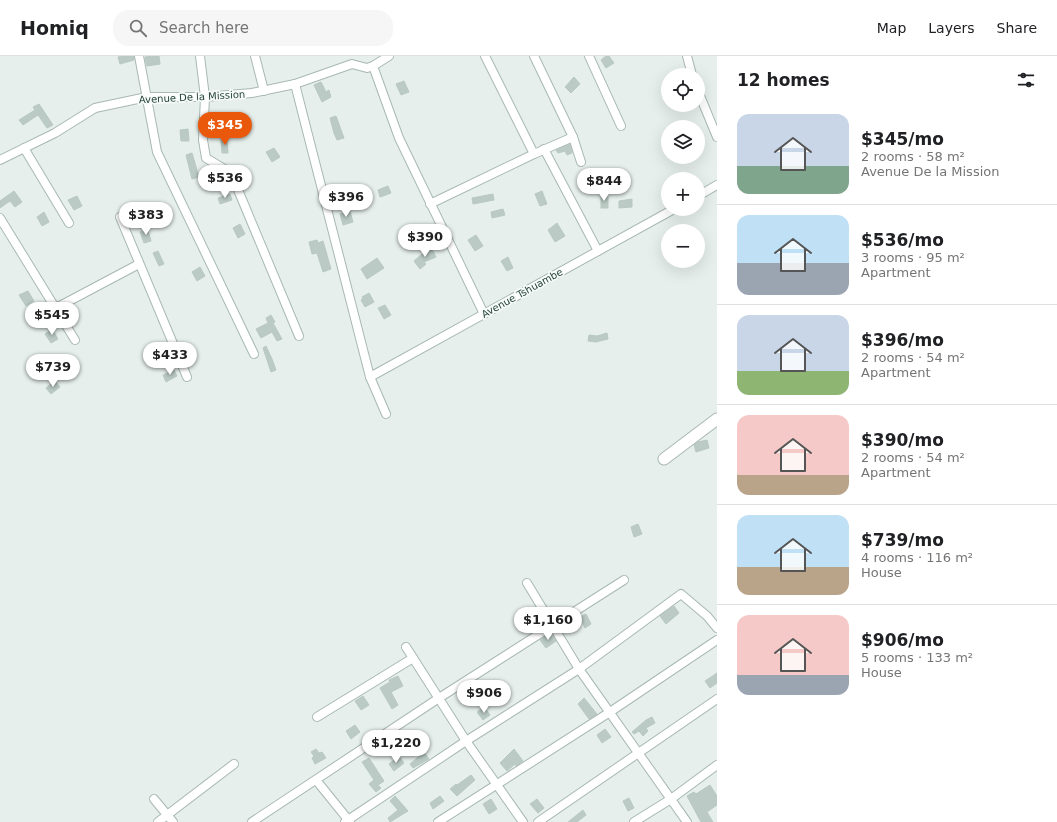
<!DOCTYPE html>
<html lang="en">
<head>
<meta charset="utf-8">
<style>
  body { margin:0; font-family:"DejaVu Sans",sans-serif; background:#f6f6f6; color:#202124; height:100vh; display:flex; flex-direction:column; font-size:15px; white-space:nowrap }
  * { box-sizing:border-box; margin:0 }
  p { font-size:13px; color:#757577 }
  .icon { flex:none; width:22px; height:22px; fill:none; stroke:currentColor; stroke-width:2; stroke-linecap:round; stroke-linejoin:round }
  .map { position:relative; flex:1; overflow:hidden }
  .panel { display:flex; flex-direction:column; background:#fff; width:340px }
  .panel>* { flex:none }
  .controls { position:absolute; left:661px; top:12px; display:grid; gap:8px }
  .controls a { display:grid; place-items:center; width:44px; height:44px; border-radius:50%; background:#fff; box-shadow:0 4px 16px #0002; font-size:20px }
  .price { position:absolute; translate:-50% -34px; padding:0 9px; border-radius:14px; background:#fff; color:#222; font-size:13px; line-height:26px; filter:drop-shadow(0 1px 2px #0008) }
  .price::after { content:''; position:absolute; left:50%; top:24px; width:12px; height:9px; margin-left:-6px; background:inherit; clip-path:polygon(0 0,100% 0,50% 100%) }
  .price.on { background:#ea580c; color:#fff }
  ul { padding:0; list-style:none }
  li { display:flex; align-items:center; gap:12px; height:100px; padding:0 20px }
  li+li { border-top:1px solid #e0e0e0 }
  li span { display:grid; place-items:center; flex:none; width:112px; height:80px; border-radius:12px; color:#555 }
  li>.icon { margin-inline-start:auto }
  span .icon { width:48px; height:48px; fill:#fffc; stroke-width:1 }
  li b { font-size:17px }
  h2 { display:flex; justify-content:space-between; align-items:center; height:48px; padding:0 20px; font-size:17px }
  header { display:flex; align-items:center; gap:24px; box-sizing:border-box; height:56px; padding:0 20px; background:#fff; border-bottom:1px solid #e0e0e0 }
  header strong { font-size:19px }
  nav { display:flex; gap:22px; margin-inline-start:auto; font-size:14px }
  .search { width:280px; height:36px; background:#f6f6f6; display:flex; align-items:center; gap:10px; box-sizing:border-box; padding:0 14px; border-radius:16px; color:#757577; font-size:15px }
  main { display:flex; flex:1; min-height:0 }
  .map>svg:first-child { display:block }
</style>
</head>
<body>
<header>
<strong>Homiq</strong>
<div class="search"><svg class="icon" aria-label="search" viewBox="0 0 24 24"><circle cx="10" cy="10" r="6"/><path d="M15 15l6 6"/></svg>Search here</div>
<nav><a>Map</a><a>Layers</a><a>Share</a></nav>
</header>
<main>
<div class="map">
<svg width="717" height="766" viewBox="0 0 717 766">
  <rect width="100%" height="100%" fill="#e6efeb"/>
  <g fill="#bbcac4" stroke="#b8c9c2">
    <path d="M122,0h12v4l-14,4 -2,-7z"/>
    <path d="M152,0h7l1,8 -13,2 -2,-9z"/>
    <path d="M606,0h3l5,7 -8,5 -5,-8z"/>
    <path d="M574,21l6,7 -9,9 -6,-6z"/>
    <path d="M404,25l5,11 -8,3 -5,-11z"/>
    <path d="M321,26l5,10 3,-2 2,7 -9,5 -8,-17z"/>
    <path d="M39,48l14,21 -6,3 -9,-13 -15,10 -4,-5 16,-10 -2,-3z"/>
    <path d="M336,60l8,22 -7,2 -3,-7 -4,-15z"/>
    <path d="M188,73l1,12h-8l-1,-11z"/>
    <path d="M227,83l1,14h-6l-1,-13z"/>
    <path d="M570,88l2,9 -5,2 -2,-4 -7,2 -2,-3z"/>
    <path d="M274,92l6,9 -8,5 -6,-10z"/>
    <path d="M192,97l7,24 -7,2 -6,-24z"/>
    <path d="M388,130l3,7 -11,4 -2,-7z"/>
    <path d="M14,135l8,11 -7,5 -5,-6 -10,7v-7z"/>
    <path d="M542,135l5,13 -7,2 -5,-12z"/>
    <path d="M230,138l2,6 -12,4 -2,-6z"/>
    <path d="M493,138l1,6 -21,4 -1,-6z"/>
    <path d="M77,140l5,10 -8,4 -6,-10z"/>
    <rect x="601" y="141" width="7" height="11"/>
    <path d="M632,143v8l-13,1v-7z"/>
    <path d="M503,153l2,6 -13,3 -1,-6z"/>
    <path d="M350,155l3,11 -10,3 -3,-11z"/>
    <path d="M44,156l5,10 -7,4 -5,-9z"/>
    <path d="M557,167l8,13 -10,6 -7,-12z"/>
    <path d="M240,168l5,10 -7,4 -5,-10z"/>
    <path d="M429,170l3,7 5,-4 3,7 -7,5 -4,-6 -2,1 -4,-7z"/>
    <path d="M148,174l3,11 -7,2 -4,-11z"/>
    <path d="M476,179l7,11 -8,5 -7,-11z"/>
    <path d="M317,184l1,3 5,-2 8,28 -8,3 -6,-19 -5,1 -3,-12z"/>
    <path d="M432,193l4,8 -12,5 2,2 -6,5 -6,-8 8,-7z"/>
    <path d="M158,195l6,13 -5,2 -6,-13z"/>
    <path d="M508,201l5,11 -6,3 -6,-10z"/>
    <path d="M377,202l7,10 -17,11 -6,-10z"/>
    <path d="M200,211l5,9 -8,5 -5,-9z"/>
    <path d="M28,235l6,10 -8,5 -7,-11z"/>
    <path d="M369,237l5,9 -9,5 -4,-7 2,-1 -1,-2z"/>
    <path d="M385,249l6,10 -7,4 -6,-11z"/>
    <path d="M271,259l4,7 -2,1 9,16 -5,2 -5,-9 -11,6 -5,-9 12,-6 -2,-5z"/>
    <path d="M52,273l6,10 -7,4 -6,-9z"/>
    <path d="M607,277l1,6 -12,3 -8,-1 1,-6 8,1z"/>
    <path d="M266,290l6,13 4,11 -5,2 -8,-24z"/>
    <path d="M174,314l3,6 -11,6 -3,-7z"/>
    <path d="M55,325l5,6 -9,7 -5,-6z"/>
    <path d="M707,384l2,8 -13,4 -2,-7 4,-3z"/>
    <path d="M638,468l4,10 -8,3 -3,-10z"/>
    <path d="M674,550l5,7 -13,11 -6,-8z"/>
    <path d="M586,558l5,10 -6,4 -5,-11z"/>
    <path d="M548,579l2,3 2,-2 4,5 -10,7 -6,-8z"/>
    <path d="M717,617v10l-7,5 -5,-7z"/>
    <path d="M398,620l5,10 -12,6 7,13 -6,4 -12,-21 10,-6 -1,-2z"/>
    <path d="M363,640l6,9 -8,5 -6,-9z"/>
    <path d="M584,642l13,16 -8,5 -11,-15z"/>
    <path d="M484,651l6,8 -7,5 -6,-8z"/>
    <path d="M652,661l3,6 -9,5 2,3 -5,5 -4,-5 -5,3 -2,-2 14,-12z"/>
    <path d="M355,669l5,7 -9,7 -5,-8z"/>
    <path d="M605,673l6,8 -9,6 -5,-8z"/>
    <path d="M316,693l3,4 3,-1 4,6 -11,6 -3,-6 2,-2 -3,-4z"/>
    <path d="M514,693l9,12 -7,5 -1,-2 -8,7 -7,-8z"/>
    <path d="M424,696l5,7 -16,9 -3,-4z"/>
    <path d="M399,700l5,7 -10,8 -5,-7z"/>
    <path d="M369,702l15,23 -6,4 3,3 -5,4 -7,-8 5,-4 -12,-18z"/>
    <path d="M471,719l4,5 -18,16 -7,-7 6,-5 1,1z"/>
    <path d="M710,729l7,11v9l-10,7 6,10h-12l-14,-26 7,-4 2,2z"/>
    <path d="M395,740l13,15 -18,11 -2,-4 10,-8 -8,-9z"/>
    <path d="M440,740l4,5 -11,8 -3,-6z"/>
    <path d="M629,742l5,10 -6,3 -5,-10z"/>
    <path d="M491,743l6,10 -8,5 -6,-10z"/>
    <path d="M537,743l7,9 -6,5 -8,-9z"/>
    <path d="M583,754l3,5 -9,7h-9z"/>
  </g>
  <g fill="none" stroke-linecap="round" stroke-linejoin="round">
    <defs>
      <g id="minor">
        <path d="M139,0l18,96 97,202"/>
        <path d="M200,0l5,41 -2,43 3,18 25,15 68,163"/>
        <path d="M255,0l9,35"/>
        <path d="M485,0l49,98"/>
        <path d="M534,0l39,81 8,25"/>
        <path d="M589,0l32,70"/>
        <path d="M687,0l5,19"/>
        <path d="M373,10l26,72 85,176"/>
        <path d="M295,28l75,293 16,37"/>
        <path d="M698,35l19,46"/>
        <path d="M24,92l45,75"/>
        <path d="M544,93l54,102"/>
        <path d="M0,104l55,-27 40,-25 52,-11h58l47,-4 43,-9 57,-20 15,4 6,-2 16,-10"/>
        <path d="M698,140l19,-11"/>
        <path d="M430,148l104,-50 39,-17"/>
        <path d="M120,161l67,160"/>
        <path d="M0,162l75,122"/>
        <path d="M56,252l83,-44"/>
        <path d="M370,321l304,-168"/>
        <path d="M527,527l52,86 108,153"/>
        <path d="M406,591l60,94 57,81"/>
        <path d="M317,661l96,-59"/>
        <path d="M316,724l34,42"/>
        <path d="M154,743l19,23"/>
        <path d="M158,766l76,-58"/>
        <path d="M252,766l187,-124 185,-118"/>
        <path d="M345,766l121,-81 113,-72 102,-75 26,22 10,12"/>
        <path d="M438,766l172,-110 107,-72"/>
        <path d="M538,766l179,-123"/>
        <path d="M634,766l37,-23 46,-34"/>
      </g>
      <path id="tertiary" d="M664,403l53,-40"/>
    </defs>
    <use href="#minor" stroke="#a8b8b2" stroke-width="10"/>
    <use href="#tertiary" stroke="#a8b8b2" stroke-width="13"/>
    <use href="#minor" stroke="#fff" stroke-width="8"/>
    <use href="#tertiary" stroke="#fff" stroke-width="11"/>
  </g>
  <g text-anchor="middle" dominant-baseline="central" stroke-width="3.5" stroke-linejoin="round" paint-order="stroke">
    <g font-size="10" fill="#24423a" stroke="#f7fbf9">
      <text transform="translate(192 41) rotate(-3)">Avenue De la Mission</text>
      <text transform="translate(522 237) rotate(-29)">Avenue Tshuambe</text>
    </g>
  </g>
</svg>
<div class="controls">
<a><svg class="icon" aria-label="locate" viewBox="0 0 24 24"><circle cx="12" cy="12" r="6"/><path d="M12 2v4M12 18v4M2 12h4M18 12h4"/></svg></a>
<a><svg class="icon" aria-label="layers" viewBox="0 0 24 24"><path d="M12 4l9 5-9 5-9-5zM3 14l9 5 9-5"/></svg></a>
<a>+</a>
<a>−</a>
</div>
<b class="price on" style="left:225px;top:90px">$345</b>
<b class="price" style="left:225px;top:143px">$536</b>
<b class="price" style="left:604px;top:146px">$844</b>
<b class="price" style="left:346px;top:162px">$396</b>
<b class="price" style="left:146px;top:180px">$383</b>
<b class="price" style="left:425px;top:202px">$390</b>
<b class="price" style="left:52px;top:280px">$545</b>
<b class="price" style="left:170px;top:320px">$433</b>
<b class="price" style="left:53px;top:332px">$739</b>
<b class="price" style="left:548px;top:585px">$1,160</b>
<b class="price" style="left:484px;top:658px">$906</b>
<b class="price" style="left:396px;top:708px">$1,220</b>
</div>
<section class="panel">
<h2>12 homes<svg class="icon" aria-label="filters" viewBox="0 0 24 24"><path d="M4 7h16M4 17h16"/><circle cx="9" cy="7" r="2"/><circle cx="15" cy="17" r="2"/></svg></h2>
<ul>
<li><span style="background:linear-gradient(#c9d6e8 65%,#7fa58c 0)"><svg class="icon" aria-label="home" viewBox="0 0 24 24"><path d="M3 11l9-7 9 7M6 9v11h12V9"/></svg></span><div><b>$345/mo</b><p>2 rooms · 58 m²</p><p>Avenue De la Mission</p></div></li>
<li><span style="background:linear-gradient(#bfe0f5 60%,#9aa5b1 0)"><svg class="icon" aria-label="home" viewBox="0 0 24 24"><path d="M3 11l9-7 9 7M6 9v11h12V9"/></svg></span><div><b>$536/mo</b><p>3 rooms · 95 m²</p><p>Apartment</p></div></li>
<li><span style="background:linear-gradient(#c9d6e8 70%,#8fb573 0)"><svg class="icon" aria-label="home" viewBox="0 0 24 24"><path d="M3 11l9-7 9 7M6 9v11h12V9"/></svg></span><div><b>$396/mo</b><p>2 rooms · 54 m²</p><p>Apartment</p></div></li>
<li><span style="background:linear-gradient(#f6c9c9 75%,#b9a48a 0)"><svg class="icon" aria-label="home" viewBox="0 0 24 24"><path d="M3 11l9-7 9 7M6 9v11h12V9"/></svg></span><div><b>$390/mo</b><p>2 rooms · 54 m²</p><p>Apartment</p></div></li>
<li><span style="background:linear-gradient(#bfe0f5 65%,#b9a48a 0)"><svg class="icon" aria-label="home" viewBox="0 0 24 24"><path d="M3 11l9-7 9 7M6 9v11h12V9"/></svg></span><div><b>$739/mo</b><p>4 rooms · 116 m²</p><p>House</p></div></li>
<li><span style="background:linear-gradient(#f6c9c9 75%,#9aa5b1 0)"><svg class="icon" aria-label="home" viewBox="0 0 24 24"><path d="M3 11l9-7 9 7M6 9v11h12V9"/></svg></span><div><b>$906/mo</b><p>5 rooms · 133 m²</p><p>House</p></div></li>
</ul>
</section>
</main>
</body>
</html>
